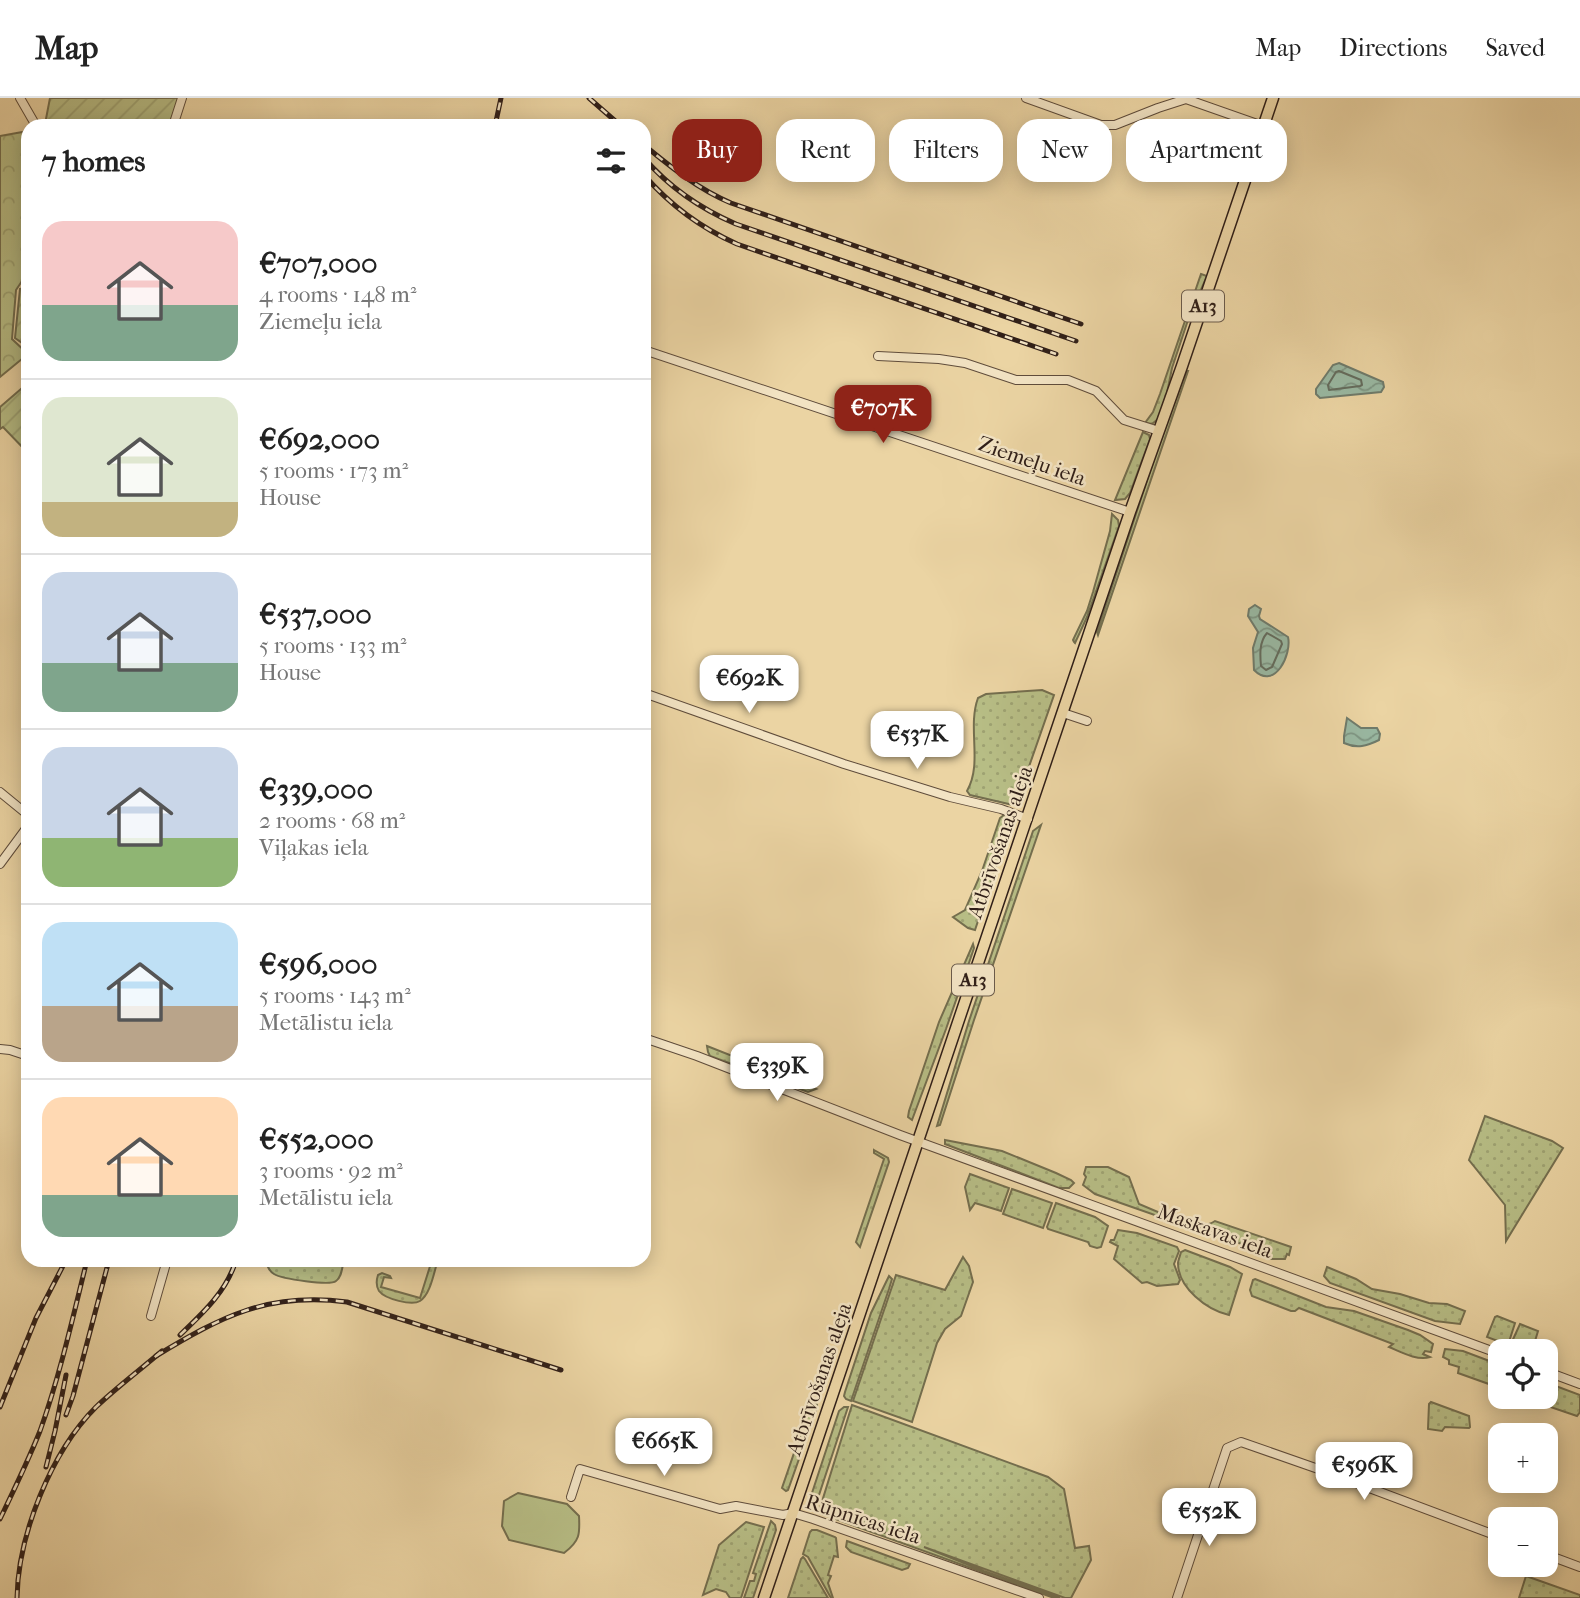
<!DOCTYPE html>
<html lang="en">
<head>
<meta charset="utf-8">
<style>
  body { margin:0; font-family:"IM FELL French Canon",serif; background:#f2f2f2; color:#222; height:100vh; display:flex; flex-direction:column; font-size:26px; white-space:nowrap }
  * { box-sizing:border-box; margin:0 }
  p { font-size:23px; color:#767676 }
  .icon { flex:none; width:38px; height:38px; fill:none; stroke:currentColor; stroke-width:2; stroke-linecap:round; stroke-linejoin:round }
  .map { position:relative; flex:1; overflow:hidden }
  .sheet { position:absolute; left:21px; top:21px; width:630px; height:1148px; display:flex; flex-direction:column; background:#fff; border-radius:21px; box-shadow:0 4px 18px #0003 }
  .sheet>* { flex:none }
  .banner { position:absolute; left:672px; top:21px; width:665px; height:63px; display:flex; gap:14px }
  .buttons { position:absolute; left:1488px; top:1241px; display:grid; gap:14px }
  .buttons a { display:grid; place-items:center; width:70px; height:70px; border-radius:14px; background:#fff; box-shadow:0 4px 18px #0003; font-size:35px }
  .price { position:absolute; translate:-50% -60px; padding:0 16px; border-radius:14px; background:#fff; color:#222; font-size:23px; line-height:46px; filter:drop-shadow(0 2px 4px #0008) }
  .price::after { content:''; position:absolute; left:50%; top:42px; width:21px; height:16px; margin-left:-10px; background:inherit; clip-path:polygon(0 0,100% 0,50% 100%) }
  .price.active { background:#8f2418; color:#fff }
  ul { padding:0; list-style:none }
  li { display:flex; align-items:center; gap:21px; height:175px; padding:0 21px }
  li+li { border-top:2px solid #e0e0e0 }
  li span { display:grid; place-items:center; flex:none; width:196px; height:140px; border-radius:21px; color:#555 }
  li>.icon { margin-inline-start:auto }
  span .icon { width:84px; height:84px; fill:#fffc; stroke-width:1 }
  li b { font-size:30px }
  h2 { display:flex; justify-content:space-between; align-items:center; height:84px; padding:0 21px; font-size:30px }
  .pill { padding:0 24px; border-radius:21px; background:#fff; box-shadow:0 4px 18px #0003; font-size:24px; line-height:63px }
  .pill.active { background:#8f2418; color:#fff }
  header { display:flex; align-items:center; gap:42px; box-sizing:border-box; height:98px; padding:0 35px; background:#fff; border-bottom:2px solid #e0e0e0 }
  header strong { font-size:33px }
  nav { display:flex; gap:38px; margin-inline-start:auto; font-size:24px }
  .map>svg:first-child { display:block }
</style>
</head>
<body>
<header>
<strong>Map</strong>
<nav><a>Map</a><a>Directions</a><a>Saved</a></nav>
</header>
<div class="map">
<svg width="1580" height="1500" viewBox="0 0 1580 1500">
  <defs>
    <pattern id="grass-dots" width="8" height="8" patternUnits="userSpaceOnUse" patternTransform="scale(1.75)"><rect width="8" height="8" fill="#b7bd85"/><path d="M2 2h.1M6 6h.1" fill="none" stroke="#9ea272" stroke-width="1.8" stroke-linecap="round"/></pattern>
    <pattern id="forest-crowns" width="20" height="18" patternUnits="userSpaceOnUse" patternTransform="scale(1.75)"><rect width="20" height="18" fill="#b7bd85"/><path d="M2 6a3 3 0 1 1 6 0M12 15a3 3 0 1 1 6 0" fill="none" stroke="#9ea272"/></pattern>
    <pattern id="garden-furrows" width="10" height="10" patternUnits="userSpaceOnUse" patternTransform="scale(1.75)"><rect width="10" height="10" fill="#b7bd85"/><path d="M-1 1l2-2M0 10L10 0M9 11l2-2" fill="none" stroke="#9ea272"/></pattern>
    <pattern id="water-waves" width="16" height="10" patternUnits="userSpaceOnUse" patternTransform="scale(1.75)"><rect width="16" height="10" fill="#99b8a2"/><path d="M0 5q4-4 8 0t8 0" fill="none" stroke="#7d9583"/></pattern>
  </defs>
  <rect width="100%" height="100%" fill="#ebd4a3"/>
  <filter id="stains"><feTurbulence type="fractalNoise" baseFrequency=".00286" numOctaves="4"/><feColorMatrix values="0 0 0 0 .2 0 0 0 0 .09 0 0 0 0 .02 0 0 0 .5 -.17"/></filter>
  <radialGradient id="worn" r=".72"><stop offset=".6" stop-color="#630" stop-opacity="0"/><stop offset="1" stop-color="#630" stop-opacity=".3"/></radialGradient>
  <g fill="url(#grass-dots)" stroke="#746e4e" stroke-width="2">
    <path d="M1201,176l6,2 -18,41 -17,51 -5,25 -9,26 -6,5 -7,-1 8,-11 7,-18z"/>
    <path d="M1186,273h2l-90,264 -1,-3 66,-200z"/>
    <path d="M1143,334l6,3 1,4 -20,54 -5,6 -10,1z"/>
    <path d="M1112,416l6,6 1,6 -32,91 -12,26 -1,-1 -1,-2 14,-29 6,-19 17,-61z"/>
    <path d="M1042,592l12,5 -36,103 -4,3 -1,4 -43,-10 -3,-4c16,-28 0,-63 11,-93l8,-4z"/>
    <path d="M1004,717l5,2 -2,8 1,6 -33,99 -7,-2 -15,-11 12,-7 17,-39 18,-53z"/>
    <path d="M1041,727l-67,195 -34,105 -3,1 32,-105 58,-172 6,-18z"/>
    <path d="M973,846l1,4 -3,9 -25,72 -34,91 -4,-3 1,-6 30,-89z"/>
    <path d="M707,948l109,43 -8,3 -98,-36 -2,-4z"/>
    <path d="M1485,1018l67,25 11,7 -57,93 -1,-36 -36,-45z"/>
    <path d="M945,1042l57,11 54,22 15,7 3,3 -5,5h-10l-114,-44z"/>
    <path d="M874,1052l14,8 1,4 -29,85 -4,-5 28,-83 -10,-6z"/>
    <path d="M1086,1069h22l21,10 10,27 26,11 1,4 -71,-25 -12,-9 3,-8 -2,-3z"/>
    <path d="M970,1076l39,14 -8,23 -26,-8 -5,7 -5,-23z"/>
    <path d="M1012,1091l40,14 -9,25 -40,-14z"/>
    <path d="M1056,1105l39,14 13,9 -7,21 -4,1 -7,-2 -2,-4 -40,-13 -1,-2z"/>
    <path d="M1180,1120c13,5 23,11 35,3l76,26 -2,8 -2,-1 -2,5h-14l-50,-25 -43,-11 -2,-2z"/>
    <path d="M1118,1132l19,3 40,14 2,4 -5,13 6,16 -2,4 -21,2 -10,-4 -5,1 -28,-24 4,-13 -8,-4 1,-2h3z"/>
    <path d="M1185,1152l45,17 12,7 -13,41c-22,-5 -51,-27 -51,-52 0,-2 3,-10 3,-11z"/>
    <path d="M963,1159l6,9 4,16 -12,34 -16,13 -8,14 -25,79 -59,-21 43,-126 49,15z"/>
    <path d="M266,1162h78c-2,7 -2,17 -8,21 -6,5 -54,-2 -62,-7 -5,-3 -7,-8 -8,-14z"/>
    <path d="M432,1162h6c-4,11 -7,34 -18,41 -8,5 -35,-2 -41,-10 -3,-5 -3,-10 -1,-16l4,-2 8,3 1,2 -7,-1 -3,10 39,11z"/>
    <path d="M1327,1169l29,12 16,10 28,5 29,9 18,1 18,7 -5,13 -25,-3 -105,-38 -6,-7z"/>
    <path d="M889,1178l3,3 -3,10 -38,112 -5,-2 -2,-3 1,-4 26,-79z"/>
    <path d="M1255,1181l71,28 28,4 54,19 12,5 13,9 -2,8 -6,-1 -2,3 7,3c-13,4 -29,-5 -41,-10l4,-3 -94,-36 -4,3h-4l-39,-15 -2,-6 3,-10z"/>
    <path d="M1497,1218l18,7 -7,22 -21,-8 8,-20z"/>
    <path d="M1520,1226l18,7 -6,20h-7l-15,-5z"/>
    <path d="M1445,1251l18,2 37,14v23l-42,-15 1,-6 -10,-3v-4l-6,-3z"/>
    <path d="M1545,1284l35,13v17l-3,4 -56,-19 24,-1z"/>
    <path d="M813,1300l4,7v3l-29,82 -2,1 -4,-3z"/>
    <path d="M1431,1304l38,14 1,11 -1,1 -24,-1 -3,4 -14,-2 1,-25z"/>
    <path d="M852,1307l196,72 16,12 11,59 14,-2 2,14 -20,38h-6l-141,-51 60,24 76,27h-6l-235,-85v-3l2,1 90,31 -91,-34z"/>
    <path d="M844,1309h4l-31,94 -7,-2 29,-88z"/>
    <path d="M771,1423l4,4 1,5 -23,68h-9l6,-17h4l2,-7 -3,-1z"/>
    <path d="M746,1424l18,5 -23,71h-11l-4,-6 -10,-3 -13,6 16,-50z"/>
    <path d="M812,1432h5l18,7 1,1 2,19 -4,-1 -6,19 3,1 -3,7 5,15h-2l-23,-41 -5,-3 7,-22z"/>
    <path d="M847,1443l63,23 -2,4 -6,2 -51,-18 -5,-5z"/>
    <path d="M803,1459l2,2 23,39h-40l13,-39z"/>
    <path d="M1526,1478l54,19v3h-61z"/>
  </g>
  <path fill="url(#forest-crowns)" stroke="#746e4e" stroke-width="2" d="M28,33v64l-5,31 5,2v44l-12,18 -4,49 16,15 -28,23v-241z"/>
  <path fill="#b7bd85" stroke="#746e4e" stroke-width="2" d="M518,1395l49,11 12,12c1,18 1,25 -15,37l-55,-13 -7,-14 2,-25z"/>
  <g fill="url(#garden-furrows)" stroke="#746e4e" stroke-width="2">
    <path d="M50,0h129l-10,28h-118l-6,-2z"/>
    <path d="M28,190v59l-13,-9 5,-49z"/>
    <path d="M28,285v70l-25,-26 -3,2v-22z"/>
  </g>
  <g fill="url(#water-waves)" stroke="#6f7b6b" stroke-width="2">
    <path d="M1339,265l44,19 1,5 -3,5 -61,6 -4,-4v-5l17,-24z"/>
    <path d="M1255,507l6,4 -2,7 1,3 28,18c4,17 -13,54 -34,33l-1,-22 5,-16 -10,-16 1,-7z"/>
    <path d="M1347,620l14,10h16l3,6 -1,6c-12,6 -22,9 -35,3v-7z"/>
  </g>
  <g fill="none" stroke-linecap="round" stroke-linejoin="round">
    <g stroke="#646c5d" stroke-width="2">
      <path d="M1339,273l22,9 1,5 -2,1 -31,4 -1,-5 8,-13z"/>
      <path d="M1267,535l14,8 1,3 -10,23 -6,3 -5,-4c-1,-11 -2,-24 6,-33z"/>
    </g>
    <defs>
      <g id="minor">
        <path d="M20,0l15,26 6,2"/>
        <path d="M1026,0l75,27h14l43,-17 28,-9 77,27"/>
        <path d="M173,28l9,-28"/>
        <path d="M644,252l486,162"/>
        <path d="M878,258l61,3 26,4 51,17h52l28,11 28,29 35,11"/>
        <path d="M644,595l200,71 106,33 51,12 27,10"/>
        <path d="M1063,615l24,8"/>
        <path d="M0,694l28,23"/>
        <path d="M0,766l28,-38"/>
        <path d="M644,940l53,18 203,79 600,219"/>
        <path d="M0,951l10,1 18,6"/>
        <path d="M151,1218l16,-56"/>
        <path d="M1545,1273l35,13"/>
        <path d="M571,1399l9,-28 140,40 16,-3 47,9 10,-2 20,6 226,79"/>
        <path d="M1545,1456l35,13"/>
        <path d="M1177,1500l50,-150 14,-6 83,29 176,66"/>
      </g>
      <path id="major" d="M764,1500l366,-1086 52,-146 91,-268"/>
    </defs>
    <use href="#minor" stroke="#5f4c3b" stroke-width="10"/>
    <use href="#major" stroke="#301f18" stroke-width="13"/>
    <use href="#minor" stroke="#f2e3c3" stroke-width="8"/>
    <use href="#major" stroke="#ebd4a3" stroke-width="10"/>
    <defs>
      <g id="rail">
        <path d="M589,0l32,28"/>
        <path d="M495,28l6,-28"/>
        <path d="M644,47c28,23 54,44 87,58l350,121"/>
        <path d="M644,60c25,29 57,51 92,66l340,117"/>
        <path d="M644,77c26,30 57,53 93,69l319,110"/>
        <path d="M180,1237c23,-22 47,-44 56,-75"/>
        <path d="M156,1258c66,-40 112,-64 191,-54l214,68"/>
        <path d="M0,1309l36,-89 30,-58"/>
        <path d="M66,1317l7,-19 36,-136"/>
        <path d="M46,1369l9,-36 11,-56"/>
        <path d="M0,1421c14,-29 28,-58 40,-88 20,-56 33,-114 47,-171"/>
        <path d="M17,1500c1,-63 34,-146 79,-191 21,-20 44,-37 66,-56"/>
      </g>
    </defs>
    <use href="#rail" stroke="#301f18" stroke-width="5"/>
    <use href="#rail" stroke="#f2e3c3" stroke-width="2.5" stroke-dasharray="8" stroke-linecap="butt"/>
  </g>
  <g text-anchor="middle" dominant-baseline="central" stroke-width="5" stroke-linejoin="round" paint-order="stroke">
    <g fill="#f2e3c3" stroke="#6a5a4b" stroke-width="2">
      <rect x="1182" y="192.5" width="42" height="31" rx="5"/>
      <rect x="952" y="866.5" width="42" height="31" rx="5"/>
    </g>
    <g font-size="19" font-weight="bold" fill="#301f18">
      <text x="1203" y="208">A13</text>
      <text x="973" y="882">A13</text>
    </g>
    <g font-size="21" fill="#301f18" stroke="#f2e3c3">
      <text transform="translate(1032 363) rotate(19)">Ziemeļu iela</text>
      <text transform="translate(1000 744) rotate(-71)">Atbrīvošanas aleja</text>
      <text transform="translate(1215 1133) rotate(20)">Maskavas iela</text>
      <text transform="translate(819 1281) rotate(-71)">Atbrīvošanas aleja</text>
      <text transform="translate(863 1421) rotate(18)">Rūpnīcas iela</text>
    </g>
  </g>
  <rect width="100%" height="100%" filter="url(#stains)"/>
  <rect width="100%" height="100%" fill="url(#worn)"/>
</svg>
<div class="buttons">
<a><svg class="icon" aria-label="locate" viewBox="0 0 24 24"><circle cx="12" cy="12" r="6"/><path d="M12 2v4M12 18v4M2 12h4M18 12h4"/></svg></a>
<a>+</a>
<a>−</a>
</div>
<b class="price active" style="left:883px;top:347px">€707K</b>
<b class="price" style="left:749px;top:617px">€692K</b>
<b class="price" style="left:917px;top:673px">€537K</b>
<b class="price" style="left:777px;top:1005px">€339K</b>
<b class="price" style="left:664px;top:1380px">€665K</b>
<b class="price" style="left:1364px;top:1404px">€596K</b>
<b class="price" style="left:1209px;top:1450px">€552K</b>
<div class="banner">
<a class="pill active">Buy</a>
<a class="pill">Rent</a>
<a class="pill">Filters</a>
<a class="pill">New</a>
<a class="pill">Apartment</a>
</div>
<section class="sheet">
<h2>7 homes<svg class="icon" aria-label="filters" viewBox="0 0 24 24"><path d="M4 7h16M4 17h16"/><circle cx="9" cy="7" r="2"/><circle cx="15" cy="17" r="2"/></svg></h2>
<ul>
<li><span style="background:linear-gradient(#f6c9c9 60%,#7fa58c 0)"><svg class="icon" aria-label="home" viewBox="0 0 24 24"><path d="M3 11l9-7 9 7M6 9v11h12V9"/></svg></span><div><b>€707,000</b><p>4 rooms · 148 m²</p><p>Ziemeļu iela</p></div></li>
<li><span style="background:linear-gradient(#dfe7d0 75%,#c2b280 0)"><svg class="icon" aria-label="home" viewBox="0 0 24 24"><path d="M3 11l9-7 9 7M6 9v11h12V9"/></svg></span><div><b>€692,000</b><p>5 rooms · 173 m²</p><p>House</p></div></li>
<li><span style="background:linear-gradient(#c9d6e8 65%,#7fa58c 0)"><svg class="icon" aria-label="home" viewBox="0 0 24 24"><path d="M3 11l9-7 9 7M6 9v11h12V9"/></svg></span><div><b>€537,000</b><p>5 rooms · 133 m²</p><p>House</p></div></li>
<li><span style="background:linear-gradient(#c9d6e8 65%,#8fb573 0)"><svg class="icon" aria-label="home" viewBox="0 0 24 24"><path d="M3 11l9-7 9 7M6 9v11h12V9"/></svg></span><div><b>€339,000</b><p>2 rooms · 68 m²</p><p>Viļakas iela</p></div></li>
<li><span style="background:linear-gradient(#bfe0f5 60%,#b9a48a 0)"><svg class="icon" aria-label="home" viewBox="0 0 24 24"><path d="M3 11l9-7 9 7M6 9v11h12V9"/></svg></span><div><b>€596,000</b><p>5 rooms · 143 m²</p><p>Metālistu iela</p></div></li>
<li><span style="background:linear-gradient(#ffd9b3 70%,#7fa58c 0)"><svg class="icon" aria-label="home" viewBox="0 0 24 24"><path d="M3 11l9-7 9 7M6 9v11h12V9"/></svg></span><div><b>€552,000</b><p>3 rooms · 92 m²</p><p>Metālistu iela</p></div></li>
</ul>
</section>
</div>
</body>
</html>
